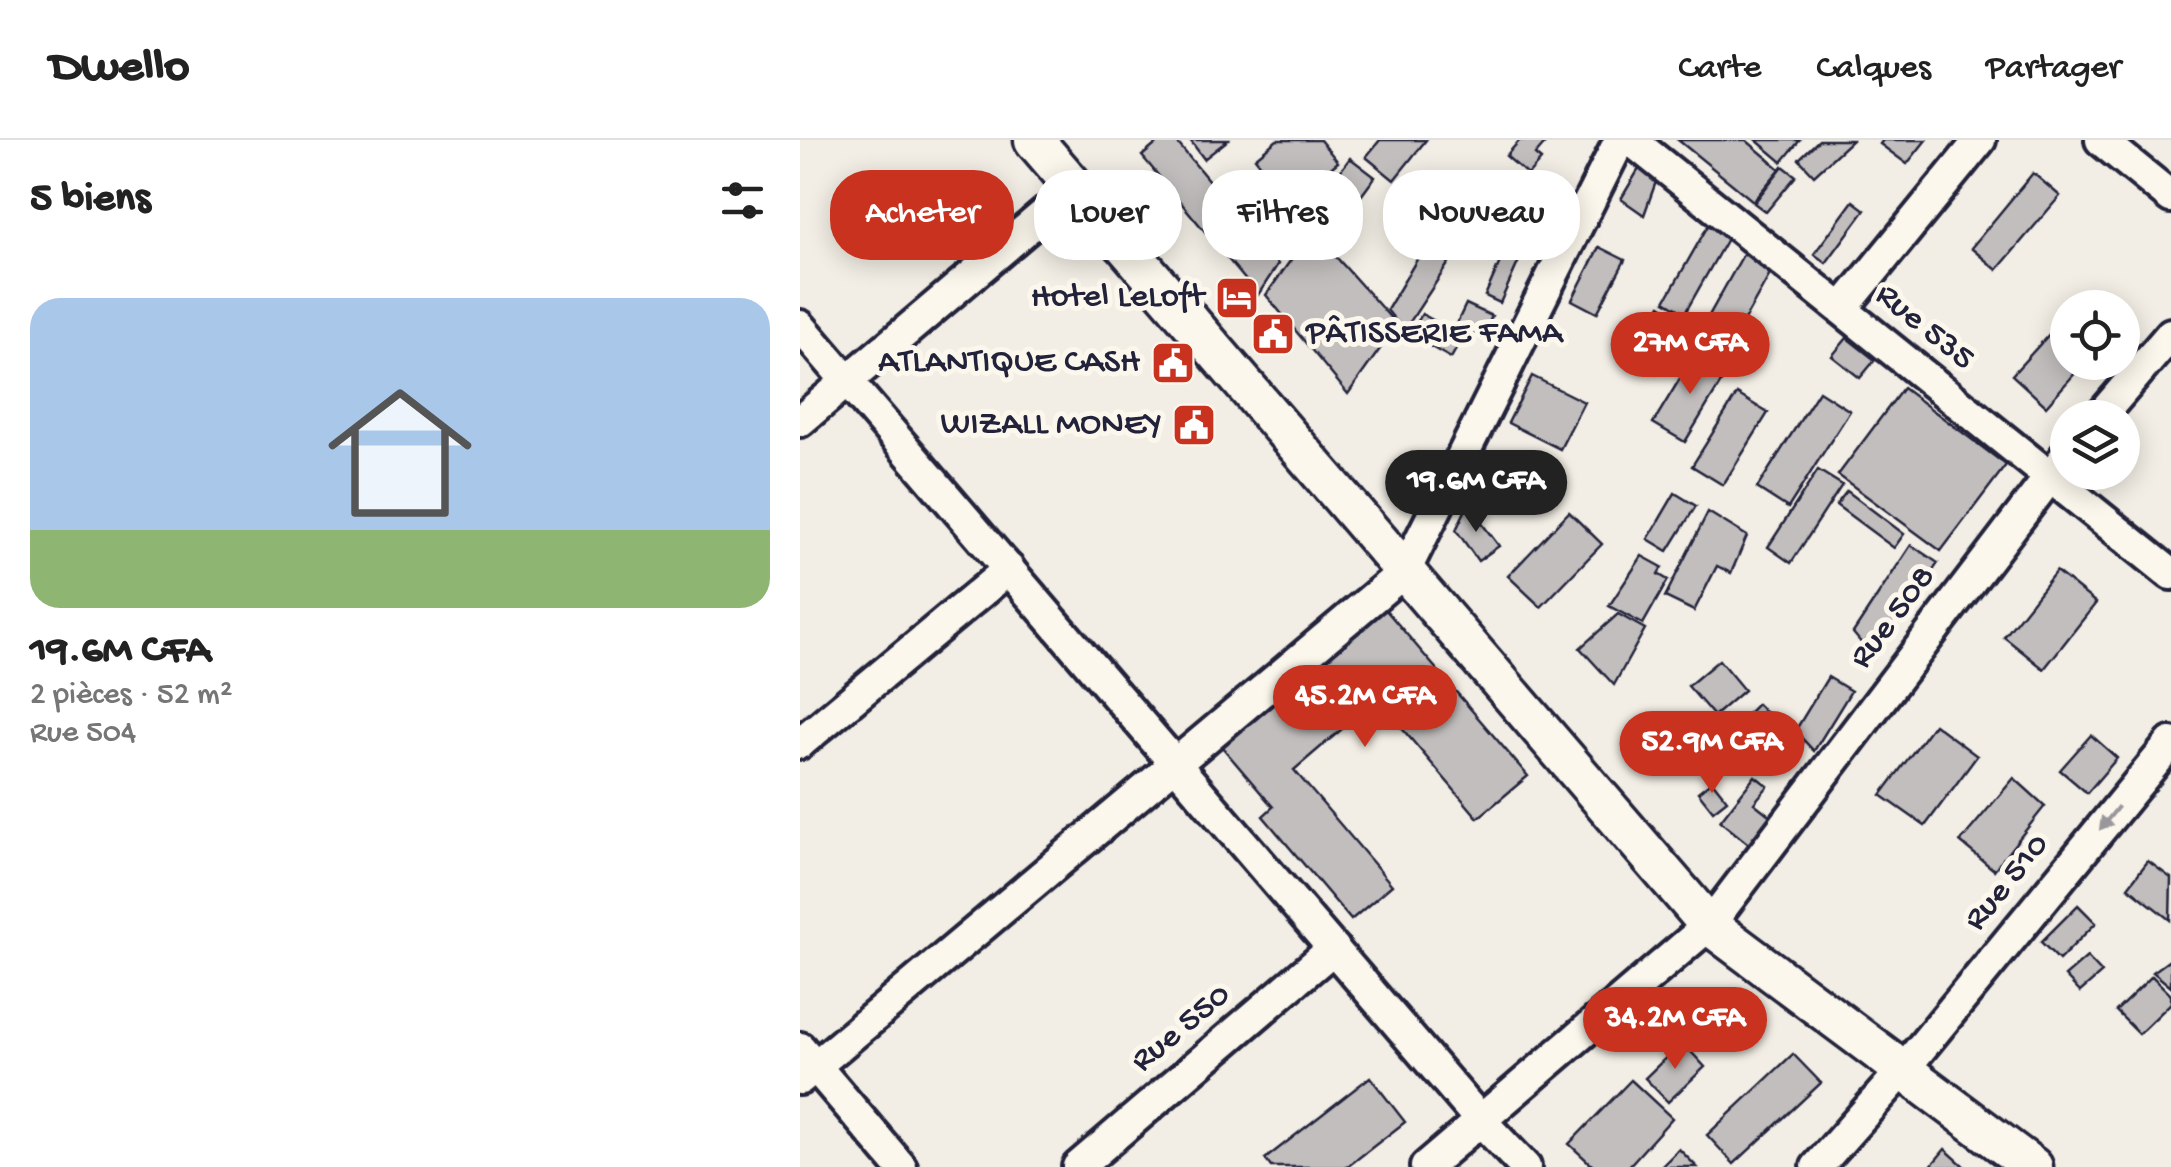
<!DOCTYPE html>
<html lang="fr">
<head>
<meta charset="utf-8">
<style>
  body { margin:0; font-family:"Gochi Hand",sans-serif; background:#f2f2f2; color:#222; height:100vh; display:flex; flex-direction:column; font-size:38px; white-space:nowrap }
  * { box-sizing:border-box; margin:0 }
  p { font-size:32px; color:#767676 }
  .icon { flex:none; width:55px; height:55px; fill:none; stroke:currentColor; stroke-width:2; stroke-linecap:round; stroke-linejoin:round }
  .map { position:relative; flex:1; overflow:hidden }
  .side { display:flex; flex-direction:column; background:#fff; width:800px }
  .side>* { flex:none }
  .guide { position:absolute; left:30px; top:30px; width:950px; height:90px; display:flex; gap:20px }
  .fabs { position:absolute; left:1250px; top:150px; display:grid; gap:20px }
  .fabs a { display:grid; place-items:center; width:90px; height:90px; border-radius:50%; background:#fff; box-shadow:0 5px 25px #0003; font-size:50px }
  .price { position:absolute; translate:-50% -85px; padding:0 22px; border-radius:35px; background:#c8321e; color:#fff; font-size:32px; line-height:65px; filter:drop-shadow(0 2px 5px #0008) }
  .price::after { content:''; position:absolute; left:50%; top:60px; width:30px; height:22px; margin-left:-15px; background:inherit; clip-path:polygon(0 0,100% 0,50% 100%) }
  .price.on { background:#222; color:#fff }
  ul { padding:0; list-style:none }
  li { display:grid; align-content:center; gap:20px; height:530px; padding:0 30px }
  li span { display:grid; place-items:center; height:310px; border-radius:30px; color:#555 }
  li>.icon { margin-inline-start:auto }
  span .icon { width:180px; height:180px; fill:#fffc; stroke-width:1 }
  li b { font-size:42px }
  h2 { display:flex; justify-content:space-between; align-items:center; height:120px; padding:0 30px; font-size:42px }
  .pill { padding:0 35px; border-radius:40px; background:#fff; box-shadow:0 5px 25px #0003; font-size:35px; line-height:90px }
  .pill.on { background:#c8321e; color:#fff }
  header { display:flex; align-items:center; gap:60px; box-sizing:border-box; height:140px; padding:0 50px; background:#fff; border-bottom:2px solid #e0e0e0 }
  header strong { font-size:48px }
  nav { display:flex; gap:55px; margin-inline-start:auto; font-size:35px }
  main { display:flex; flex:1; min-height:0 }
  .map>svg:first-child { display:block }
</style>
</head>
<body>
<header>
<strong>Dwello</strong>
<nav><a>Carte</a><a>Calques</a><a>Partager</a></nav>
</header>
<main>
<section class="side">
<h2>5 biens<svg class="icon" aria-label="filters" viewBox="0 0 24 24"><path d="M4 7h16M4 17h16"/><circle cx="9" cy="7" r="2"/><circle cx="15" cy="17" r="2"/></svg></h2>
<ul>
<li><span style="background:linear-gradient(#a9c7e8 75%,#8fb573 0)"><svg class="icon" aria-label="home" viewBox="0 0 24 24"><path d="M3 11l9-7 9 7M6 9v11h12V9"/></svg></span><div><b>19.6M CFA</b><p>2 pièces · 52 m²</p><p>Rue 504</p></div></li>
</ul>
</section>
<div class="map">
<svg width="1371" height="1027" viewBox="0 0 1371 1027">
  <rect width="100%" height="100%" fill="#f2eee5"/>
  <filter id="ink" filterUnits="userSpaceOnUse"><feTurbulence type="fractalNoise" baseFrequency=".01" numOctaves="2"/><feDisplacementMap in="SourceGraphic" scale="20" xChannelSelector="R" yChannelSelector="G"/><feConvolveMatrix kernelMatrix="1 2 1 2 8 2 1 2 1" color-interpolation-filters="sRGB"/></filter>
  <g filter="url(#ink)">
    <g fill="#c2bebe" stroke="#22223b" stroke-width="2.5">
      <path d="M361,0h14l103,124 -20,31 -116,-139z"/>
      <path d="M390,0h38l-24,19z"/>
      <path d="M477,0h43l18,22 -48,39 -35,-43z"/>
      <path d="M580,0h46l-32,40 -28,-23z"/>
      <path d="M720,0h28l-13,15 6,5 -13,15 -22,-19z"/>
      <path d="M878,0h68l34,29 -27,32z"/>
      <path d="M956,0h44l-18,22z"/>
      <path d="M1019,0h33l-38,35 -15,-16z"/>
      <path d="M1083,0h43l-19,24 -27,-20z"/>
      <path d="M550,18l25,19 -47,64 -25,-19z"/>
      <path d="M983,26l13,10 -30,36 -12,-9z"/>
      <path d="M840,27l17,12 -13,36 -23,-16z"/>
      <path d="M1233,33l27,23 -63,74 -26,-22z"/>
      <path d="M1053,61l12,9 -39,53 -12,-9z"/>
      <path d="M727,66l13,7 -7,15 -14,-7z"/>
      <path d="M656,70l20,18 -14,23 -24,-21z"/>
      <path d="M909,84l19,13 -43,76 -20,-12z"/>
      <path d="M512,90l85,95 -49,69 -82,-99z"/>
      <path d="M710,99l16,6 -26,58 -15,-7z"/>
      <path d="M626,104l24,17 -46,70 -17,-21z"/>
      <path d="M799,107l26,13 -28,53 -25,-13z"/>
      <path d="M944,113l29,16 -52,92 -29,-15z"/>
      <path d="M666,164l26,12 -11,23 -26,-12z"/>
      <path d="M861,165l27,17 -32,52 -27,-17z"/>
      <path d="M622,174l41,23 -12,21 -41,-23z"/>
      <path d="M1253,190l15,13v19h17l-39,44 -34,-31z"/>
      <path d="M1047,198l28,22 -15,18 -28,-22z"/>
      <path d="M896,212l32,19 -43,71 -32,-19z"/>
      <path d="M732,236l52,26 -24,47 -52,-26z"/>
      <path d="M1103,248l103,77 -65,86 -103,-76z"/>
      <path d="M1019,251l31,20 -62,97 -31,-20z"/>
      <path d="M937,254l31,19 -45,72 -31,-19z"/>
      <path d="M1018,330l24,15 -51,78 -23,-16z"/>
      <path d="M1047,351l57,43 -10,14 -58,-43z"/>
      <path d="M875,353l21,13 -28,45 -20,-12z"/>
      <path d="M668,365l31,41 -21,15 -22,-31z"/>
      <path d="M769,372l33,32 -61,63 -33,-31z"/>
      <path d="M908,372l39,24 -16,37 -14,-7 -23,45 -29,-14z"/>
      <path d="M1111,405l27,18 -64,95 -21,-25z"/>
      <path d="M842,416l20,11 -4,7 10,6 -25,44 -34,-18z"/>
      <path d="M1256,431l40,32 -52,66 -40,-32z"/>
      <path d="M585,469l143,167 -50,42 -101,-119 -83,71 98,115 -41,35 -88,-104 10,-9 -51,-60z"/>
      <path d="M818,474l27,15 -31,56 -34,-37z"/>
      <path d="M919,520l25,30 -30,26 -26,-30z"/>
      <path d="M1028,537l23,14 -37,60 -19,-20z"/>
      <path d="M957,564l16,16 -11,11 -16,-16z"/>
      <path d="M1134,584l43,32 -52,70 -44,-31z"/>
      <path d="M1291,595l26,23 -30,35 -27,-23z"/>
      <path d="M955,636l13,10 -14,17 19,15 -22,28 -31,-25z"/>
      <path d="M1214,638l31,28 -51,64 -34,-28z"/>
      <path d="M912,641l15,19 -14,11 -15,-19z"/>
      <path d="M1348,721l23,17 -1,42 -42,-33z"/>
      <path d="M1278,765l18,18 -37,37 -18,-18z"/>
      <path d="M1287,817l15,16 -22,19 -15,-16z"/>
      <path d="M1371,819v28l-18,-15z"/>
      <path d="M1352,836l19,19v8l-32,31 -23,-23z"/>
      <path d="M882,902l23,25 -37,35 -23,-24z"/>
      <path d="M993,914l28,29 -87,81 -27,-29z"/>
      <path d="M570,937l35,45 -58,45h-76l-6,-8z"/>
      <path d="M831,940l41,38 -44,49h-34l-25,-23z"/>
      <path d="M879,1009l18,18h-36z"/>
      <path d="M1145,1009l20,18h-35z"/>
    </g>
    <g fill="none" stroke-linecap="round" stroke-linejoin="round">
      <defs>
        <g id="minor">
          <path d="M831,0l540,434"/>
          <path d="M1301,0l70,57"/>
          <path d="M1042,169l138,-169"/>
          <path d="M0,186l681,795 44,46"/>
          <path d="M1299,278l72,-84"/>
          <path d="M0,281l275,-233"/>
          <path d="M0,603l209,-174"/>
          <path d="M0,908l101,119"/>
          <path d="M0,939l605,-508 215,-431"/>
          <path d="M278,1027l256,-219"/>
          <path d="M626,1027l283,-242 359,-472"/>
          <path d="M1017,1027l86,-97 268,-327"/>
        </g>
        <path id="tertiary" d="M234,0l675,785 324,242"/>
      </defs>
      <use href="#minor" stroke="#22223b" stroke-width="38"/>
      <use href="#tertiary" stroke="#22223b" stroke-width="45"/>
      <use href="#minor" stroke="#fbf7ec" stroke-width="30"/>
      <use href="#tertiary" stroke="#fbf7ec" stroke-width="38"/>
    </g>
    <defs><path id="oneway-solid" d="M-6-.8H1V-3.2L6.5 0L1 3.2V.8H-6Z" transform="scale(2.5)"/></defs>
    <use fill="#99979c" href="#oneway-solid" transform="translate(1309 678) rotate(129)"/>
  </g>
  <defs>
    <symbol id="hotel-square" viewBox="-11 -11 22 22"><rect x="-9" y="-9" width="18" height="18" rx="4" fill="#c8321e" stroke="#fbf7ec"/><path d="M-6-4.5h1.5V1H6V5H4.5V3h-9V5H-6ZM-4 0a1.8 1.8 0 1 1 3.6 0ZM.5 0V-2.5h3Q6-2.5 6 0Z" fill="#fff"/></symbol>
    <symbol id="civic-square" viewBox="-11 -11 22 22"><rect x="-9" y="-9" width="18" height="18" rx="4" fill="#c8321e" stroke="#fbf7ec"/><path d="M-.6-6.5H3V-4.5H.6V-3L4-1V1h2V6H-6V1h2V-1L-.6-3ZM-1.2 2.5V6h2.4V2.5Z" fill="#fff"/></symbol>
  </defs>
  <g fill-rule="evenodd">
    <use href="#hotel-square" x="412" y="133" width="50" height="50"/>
    <use href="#civic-square" x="448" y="169" width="50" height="50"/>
    <use href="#civic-square" x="348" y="198" width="50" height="50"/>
    <use href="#civic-square" x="369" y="260" width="50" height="50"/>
  </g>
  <g text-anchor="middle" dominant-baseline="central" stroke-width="10" stroke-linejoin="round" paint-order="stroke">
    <g font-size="35" fill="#22223b" stroke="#fbf7ec" text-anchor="end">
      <text x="404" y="158">Hotel LeLoft</text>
      <text x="506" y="194" text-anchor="start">PÂTISSERIE FAMA</text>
      <text x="340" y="223">ATLANTIQUE CASH</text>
      <text x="362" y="285">WIZALL MONEY</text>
    </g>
    <g font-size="35" fill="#22223b" stroke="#fbf7ec">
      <text transform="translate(1124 188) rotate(39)">Rue 535</text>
      <text transform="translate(1094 478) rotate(-53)">Rue 508</text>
      <text transform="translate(1208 743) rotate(-51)">Rue 510</text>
      <text transform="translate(382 889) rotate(-40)">Rue 550</text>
    </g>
  </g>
</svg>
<div class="fabs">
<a><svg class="icon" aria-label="locate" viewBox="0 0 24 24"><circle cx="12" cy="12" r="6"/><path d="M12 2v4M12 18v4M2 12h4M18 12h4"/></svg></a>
<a><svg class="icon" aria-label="layers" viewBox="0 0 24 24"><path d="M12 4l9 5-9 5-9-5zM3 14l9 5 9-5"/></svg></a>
</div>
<b class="price" style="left:890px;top:257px">27M CFA</b>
<b class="price on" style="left:676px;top:395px">19.6M CFA</b>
<b class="price" style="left:565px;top:610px">45.2M CFA</b>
<b class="price" style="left:912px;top:656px">52.9M CFA</b>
<b class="price" style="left:875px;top:932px">34.2M CFA</b>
<div class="guide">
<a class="pill on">Acheter</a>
<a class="pill">Louer</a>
<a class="pill">Filtres</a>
<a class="pill">Nouveau</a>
</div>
</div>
</main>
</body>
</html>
